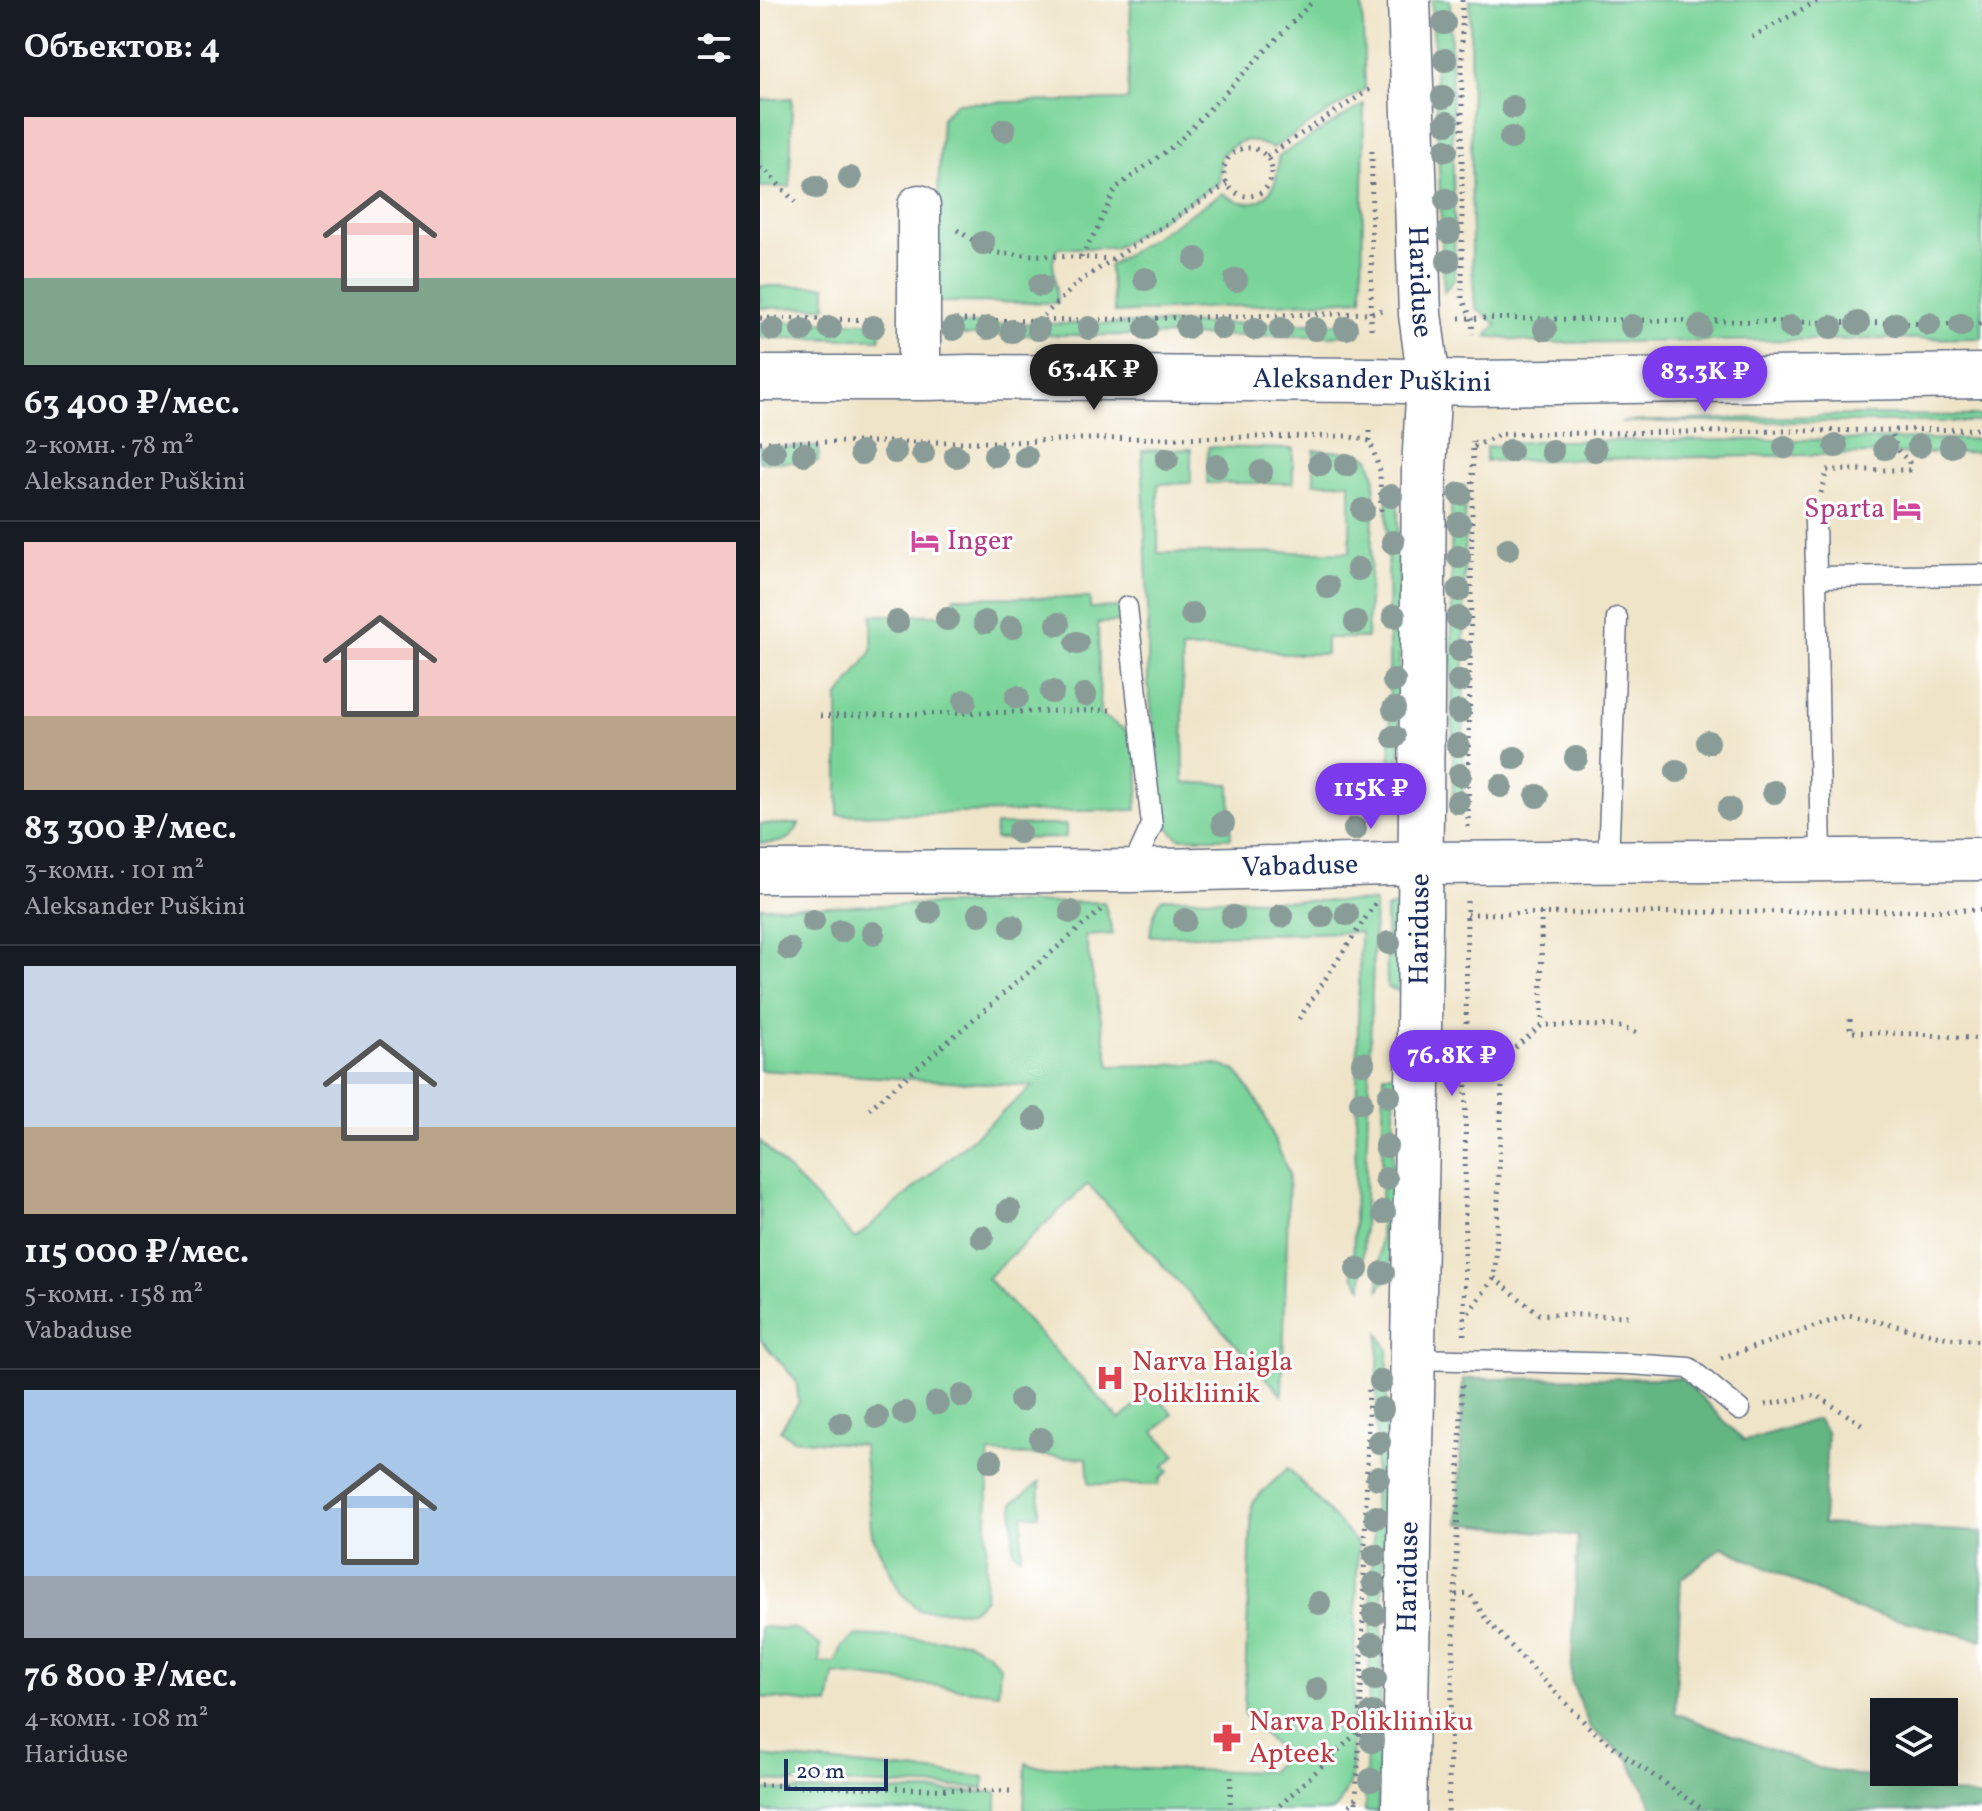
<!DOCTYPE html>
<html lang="ru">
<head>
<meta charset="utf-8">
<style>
  body { margin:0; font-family:Vollkorn,serif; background:#242831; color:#f1f3f6; height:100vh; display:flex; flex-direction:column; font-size:30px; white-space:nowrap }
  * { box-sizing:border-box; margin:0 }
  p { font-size:26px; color:#9ea1a6 }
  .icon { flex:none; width:44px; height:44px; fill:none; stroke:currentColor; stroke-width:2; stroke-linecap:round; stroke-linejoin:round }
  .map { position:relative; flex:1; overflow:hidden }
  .sheet { display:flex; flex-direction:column; background:#171b24; width:760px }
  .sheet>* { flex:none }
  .controls { position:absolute; left:1110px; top:1698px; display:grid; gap:16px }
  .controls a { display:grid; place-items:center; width:88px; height:88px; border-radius:0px; background:#171b24; box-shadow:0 8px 32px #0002; font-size:40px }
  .scale { position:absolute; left:24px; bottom:20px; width:104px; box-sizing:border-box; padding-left:8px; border:4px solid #1b2f5e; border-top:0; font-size:22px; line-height:28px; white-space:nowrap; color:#1b2f5e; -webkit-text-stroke:6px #fff; paint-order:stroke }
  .price { position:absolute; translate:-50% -68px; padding:0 18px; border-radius:28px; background:#7c3aed; color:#fff; font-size:26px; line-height:52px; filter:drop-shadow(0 2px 4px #0008) }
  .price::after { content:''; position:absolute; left:50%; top:48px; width:24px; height:18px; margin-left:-12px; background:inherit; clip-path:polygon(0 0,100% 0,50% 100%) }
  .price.selected { background:#222; color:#fff }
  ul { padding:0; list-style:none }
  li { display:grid; align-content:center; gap:16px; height:424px; padding:0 24px }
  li+li { border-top:2px solid #363941 }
  li span { display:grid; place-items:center; height:248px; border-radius:0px; color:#555 }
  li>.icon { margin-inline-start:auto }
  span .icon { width:144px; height:144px; fill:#fffc; stroke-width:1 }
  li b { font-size:34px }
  h2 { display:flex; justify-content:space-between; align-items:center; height:96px; padding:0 24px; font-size:34px }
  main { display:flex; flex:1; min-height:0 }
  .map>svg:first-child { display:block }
</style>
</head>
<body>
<main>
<section class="sheet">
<h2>Объектов: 4<svg class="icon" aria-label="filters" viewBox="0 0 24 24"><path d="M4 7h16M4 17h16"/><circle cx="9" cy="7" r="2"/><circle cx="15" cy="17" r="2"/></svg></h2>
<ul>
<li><span style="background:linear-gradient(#f6c9c9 65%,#7fa58c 0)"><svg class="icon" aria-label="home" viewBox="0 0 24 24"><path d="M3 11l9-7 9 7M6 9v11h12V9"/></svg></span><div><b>63 400 ₽/мес.</b><p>2-комн. · 78 m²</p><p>Aleksander Puškini</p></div></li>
<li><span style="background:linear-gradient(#f6c9c9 70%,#b9a48a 0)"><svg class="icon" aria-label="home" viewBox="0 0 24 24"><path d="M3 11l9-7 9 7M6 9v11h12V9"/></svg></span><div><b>83 300 ₽/мес.</b><p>3-комн. · 101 m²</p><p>Aleksander Puškini</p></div></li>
<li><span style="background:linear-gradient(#c9d6e8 65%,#b9a48a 0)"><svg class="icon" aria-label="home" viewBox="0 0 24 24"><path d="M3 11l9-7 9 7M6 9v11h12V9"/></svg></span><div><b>115 000 ₽/мес.</b><p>5-комн. · 158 m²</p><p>Vabaduse</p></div></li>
<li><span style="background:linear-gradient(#a9c7e8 75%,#9aa5b1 0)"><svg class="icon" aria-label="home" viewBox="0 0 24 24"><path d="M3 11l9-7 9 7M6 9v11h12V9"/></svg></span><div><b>76 800 ₽/мес.</b><p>4-комн. · 108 m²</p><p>Hariduse</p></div></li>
</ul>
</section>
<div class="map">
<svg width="1222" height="1811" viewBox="0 0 1222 1811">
  <rect width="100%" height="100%" fill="#fff"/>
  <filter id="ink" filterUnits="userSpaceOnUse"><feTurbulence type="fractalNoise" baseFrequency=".0125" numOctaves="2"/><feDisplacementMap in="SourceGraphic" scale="16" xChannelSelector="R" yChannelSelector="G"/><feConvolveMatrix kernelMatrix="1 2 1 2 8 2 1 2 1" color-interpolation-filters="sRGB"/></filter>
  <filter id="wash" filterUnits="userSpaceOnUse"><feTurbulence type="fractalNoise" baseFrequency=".006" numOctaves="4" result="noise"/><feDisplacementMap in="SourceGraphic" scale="32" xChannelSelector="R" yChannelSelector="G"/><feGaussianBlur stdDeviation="1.8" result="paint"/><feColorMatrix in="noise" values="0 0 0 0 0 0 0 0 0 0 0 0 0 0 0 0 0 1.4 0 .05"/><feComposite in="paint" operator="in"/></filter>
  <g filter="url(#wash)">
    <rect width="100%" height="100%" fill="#efe4c8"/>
    <g fill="#7ad49a" stroke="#4a827c" stroke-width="2">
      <path d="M371,0h231l3,89 -92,59c-28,-10 -29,-12 -52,7l-2,28 -104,65h-58l-4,14 4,41 -125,-1 10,-184 14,-15 172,-3z"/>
      <path d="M672,0h18l5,278 -11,14z"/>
      <path d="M710,0h512v338l-444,5 -51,-7 10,-12 -22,-16 -3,-48z"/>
      <path d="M32,98l-2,89h-30v-87z"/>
      <path d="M604,104l-2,195 -247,14 -6,-47 114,-73c33,24 58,0 55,-36z"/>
      <path d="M0,286h66v21l-66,1z"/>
      <path d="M0,322h121l-1,17 -120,-1z"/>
      <path d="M596,323l-2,9 -21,4 -385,-1v-11z"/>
      <path d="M1094,415l128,1v6h-362z"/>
      <path d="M1222,439v13l-496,9v-14l49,-6z"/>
      <path d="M0,447h59l-1,15h-58z"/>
      <path d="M448,447l85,2v34h-86z"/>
      <path d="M431,449v34l-33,1v69l192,-1v-69h-36v-33l45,3 10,5 6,18 -8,162h-41v16h-43l-22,-6 -79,1 2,134 46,1 1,54h-51l-9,-7 -11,-22 -3,-57 -9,-70v-75l-6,-156z"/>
      <path d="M691,486h14l-2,322 -10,1z"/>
      <path d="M627,492h9l2,5 2,310h-9z"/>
      <path d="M194,597l136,1v10l31,-1v15l-23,1 2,91 36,23 3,46 -3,27 -298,5v-117l34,-47v-36h82z"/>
      <path d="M0,824h39c-8,18 -20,20 -39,19z"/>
      <path d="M235,825h71v13l-71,1z"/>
      <path d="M402,898l213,4 -13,385 -9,-12 7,-343 -210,4c1,-15 4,-26 12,-38z"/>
      <path d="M344,902l9,32 -28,2 25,130 98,-2 15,2 13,5 7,9 18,27 28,67 -7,221 -194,-211 -101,94 133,142 32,-29 21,23 -19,18 22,23 -12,11 5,5 -9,8 -1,6 -70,-1 -2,-26 -98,-5 -4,146 -14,12 -52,-1 -19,-18 -28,-57 -9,-90 -71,-6 -12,-9 19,-28 -3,-22 -36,-41v-198l95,98 178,-153 -273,-16v-163z"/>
      <path d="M635,905l5,13 -1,73 -12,-4 -1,-78z"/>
      <path d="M624,1074h11l-5,201 -11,14z"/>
      <path d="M619,1333l9,17 -10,461h-13z"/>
      <path d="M528,1468l70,76 -7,236 -13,26 -5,5h-309l2,-48 7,3 236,6 16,-16 -41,-42 8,-212z"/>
      <path d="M280,1482l-1,33h-16l-2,41 -8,-5v-48z"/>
      <path d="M0,1627l35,2 25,16v18h15l7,-16 14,-12 109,6 23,12 12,13 -2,27 -164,-19 -5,31 -69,-8z"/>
      <path d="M0,1756l224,21v11l-224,-7z"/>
      <path d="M0,1790l237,2v19h-237z"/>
    </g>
    <path fill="#63b682" stroke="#3f7270" stroke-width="2" d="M922,1378l62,63 73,-22 10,14 -4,91 159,8v108l-130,-32 -130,-61 -41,32 -6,134 144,55 163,30v13h-327l-27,-53 -38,-30 -19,-48 7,-144 -120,-13 5,-144z"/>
  </g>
  <g filter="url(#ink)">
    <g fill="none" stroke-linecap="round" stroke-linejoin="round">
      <defs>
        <g id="lane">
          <path d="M1055,519l6,342"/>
          <path d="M1056,577l166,-2"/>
          <path d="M367,607l25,218 -21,46"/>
          <path d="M848,862l9,-244"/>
          <path d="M653,1359l216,5 60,4 51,42"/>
        </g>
        <g id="street">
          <path id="s1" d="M649,0l11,314 9,68"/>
          <path d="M159,206v172"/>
          <path id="s2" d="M0,872l371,-1 291,-8 560,-4"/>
        </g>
        <g id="secondary">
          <path id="s3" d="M0,378h165l46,-1 399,3 103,3 509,-7"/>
          <path id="s4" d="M644,1811l15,-778 5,-565 5,-86"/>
        </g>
      </defs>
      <use href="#lane" stroke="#656e83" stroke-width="23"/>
      <use href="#street" stroke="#656e83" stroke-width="45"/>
      <use href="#secondary" stroke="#656e83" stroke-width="47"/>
      <g stroke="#656e83" stroke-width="5" stroke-dasharray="2 6" stroke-linecap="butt">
        <path d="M702,0v298l10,22 1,14"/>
        <path d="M992,37l67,-37"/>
        <circle cx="488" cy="172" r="24"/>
        <path d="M507,156l105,-68"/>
        <path d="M0,168l6,3 29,31"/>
        <path d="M197,230l36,23 119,6"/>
        <path d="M321,257l16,-28 19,-41 61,-45 137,-143"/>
        <path d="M0,318l122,2"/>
        <path d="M699,318l523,6"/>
        <path d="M196,320l82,1 333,-8 11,-3"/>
        <path d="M278,321l42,-40 147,-97"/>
        <path d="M611,329l1,-184"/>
        <path d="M610,441v-10"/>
        <path d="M0,442h252l69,-3 265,-3 24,5 10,30 1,44"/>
        <path d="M714,447l26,-13 482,-5"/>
        <path d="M1061,493l6,-23h82v-8l-12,-13 -7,-19"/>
        <path d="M60,716l291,-6"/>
        <path d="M708,827l5,-391"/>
        <path d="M781,913l1,112"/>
        <path d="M707,914l515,-4"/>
        <path d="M539,1019l77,-117"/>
        <path d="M1090,1019v13l67,2 65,5"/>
        <path d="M743,1058l39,-33 75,1 20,7"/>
        <path d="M109,1109l232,-199"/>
        <path d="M734,1278l45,36 91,2"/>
        <path d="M704,1319l30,-41 2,-21 7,-199 -37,-23"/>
        <path d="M704,1335l3,-434"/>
        <path d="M961,1358l128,-43 100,23 33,3"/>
        <path d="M1005,1405l51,-10 50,32"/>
        <path d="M696,1595l14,-1 17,27 103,107 38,30 77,53"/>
        <path d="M0,1785l251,6"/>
        <path d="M470,1811l1,-35"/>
        <path d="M514,1811l85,-80"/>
        <path d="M584,1811l12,-13 4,-67 9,-346"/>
        <path d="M596,1811v-12"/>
        <path d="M688,1811l14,-426"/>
      </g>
      <use href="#lane" stroke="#fff" stroke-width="20"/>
      <use href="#street" stroke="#fff" stroke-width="42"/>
      <use href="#secondary" stroke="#fff" stroke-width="44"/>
    </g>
    <g fill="#8a9c98">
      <circle cx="684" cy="23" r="12"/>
      <circle cx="685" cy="60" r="12"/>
      <circle cx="683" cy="97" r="12"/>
      <circle cx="753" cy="107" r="12"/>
      <circle cx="687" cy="123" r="12"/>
      <circle cx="244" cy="130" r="12"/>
      <circle cx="751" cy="138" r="12"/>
      <circle cx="686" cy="150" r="12"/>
      <circle cx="90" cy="178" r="12"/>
      <circle cx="56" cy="187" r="12"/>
      <circle cx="686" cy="200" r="12"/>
      <circle cx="689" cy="232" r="12"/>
      <circle cx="223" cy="243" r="12"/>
      <circle cx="436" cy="259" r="12"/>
      <circle cx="688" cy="261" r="12"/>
      <circle cx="385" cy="279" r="12"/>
      <circle cx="476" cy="280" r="12"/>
      <circle cx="280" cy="285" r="12"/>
      <circle cx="1098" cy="323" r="12"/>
      <circle cx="1136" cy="324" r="12"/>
      <circle cx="1169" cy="324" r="12"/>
      <circle cx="1201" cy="325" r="12"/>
      <circle cx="872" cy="326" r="12"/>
      <circle cx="113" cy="327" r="12"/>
      <circle cx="427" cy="327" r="12"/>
      <circle cx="940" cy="327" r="12"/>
      <circle cx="1031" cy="327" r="12"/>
      <circle cx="1071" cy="327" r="12"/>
      <circle cx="70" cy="328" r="12"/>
      <circle cx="228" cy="328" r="12"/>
      <circle cx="329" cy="328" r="12"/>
      <circle cx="386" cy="328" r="12"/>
      <circle cx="462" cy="328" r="12"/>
      <circle cx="586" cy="328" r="12"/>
      <circle cx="13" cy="329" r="12"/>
      <circle cx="193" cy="329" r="12"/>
      <circle cx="278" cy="329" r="12"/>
      <circle cx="495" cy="329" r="12"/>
      <circle cx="521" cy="329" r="12"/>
      <circle cx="555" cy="329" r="12"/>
      <circle cx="785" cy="329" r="12"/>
      <circle cx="42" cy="330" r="12"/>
      <circle cx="252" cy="331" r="12"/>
      <circle cx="1076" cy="446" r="12"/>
      <circle cx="1159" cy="446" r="12"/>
      <circle cx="1191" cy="446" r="12"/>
      <circle cx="1025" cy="447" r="12"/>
      <circle cx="1125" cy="448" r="12"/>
      <circle cx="835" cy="450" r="12"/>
      <circle cx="750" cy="451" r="12"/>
      <circle cx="792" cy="451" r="12"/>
      <circle cx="14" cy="452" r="12"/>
      <circle cx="135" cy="452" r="12"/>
      <circle cx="101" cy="453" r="12"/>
      <circle cx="163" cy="453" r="12"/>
      <circle cx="44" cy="454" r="12"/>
      <circle cx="235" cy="455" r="12"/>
      <circle cx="196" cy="456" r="12"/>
      <circle cx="266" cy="457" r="12"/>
      <circle cx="407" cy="459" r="12"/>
      <circle cx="560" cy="464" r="12"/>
      <circle cx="586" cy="465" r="12"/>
      <circle cx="457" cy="466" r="12"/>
      <circle cx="501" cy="472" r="12"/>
      <circle cx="700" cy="494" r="12"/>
      <circle cx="631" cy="496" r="12"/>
      <circle cx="603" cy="510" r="12"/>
      <circle cx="699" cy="524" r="12"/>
      <circle cx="633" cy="542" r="12"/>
      <circle cx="748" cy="549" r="12"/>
      <circle cx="699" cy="557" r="12"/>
      <circle cx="598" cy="569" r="12"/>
      <circle cx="568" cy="587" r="12"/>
      <circle cx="699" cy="590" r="12"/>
      <circle cx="432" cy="614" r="12"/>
      <circle cx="634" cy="616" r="12"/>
      <circle cx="698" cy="618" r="12"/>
      <circle cx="187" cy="619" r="12"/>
      <circle cx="137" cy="622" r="12"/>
      <circle cx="225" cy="622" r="12"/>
      <circle cx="596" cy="622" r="12"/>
      <circle cx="298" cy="624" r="12"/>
      <circle cx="252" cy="627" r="12"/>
      <circle cx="317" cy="643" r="12"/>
      <circle cx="700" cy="651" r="12"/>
      <circle cx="634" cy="681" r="12"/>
      <circle cx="699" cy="681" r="12"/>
      <circle cx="292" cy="692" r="12"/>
      <circle cx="325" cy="695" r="12"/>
      <circle cx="257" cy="697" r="12"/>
      <circle cx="205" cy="701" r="12"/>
      <circle cx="634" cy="709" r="12"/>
      <circle cx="699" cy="712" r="12"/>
      <circle cx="634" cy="737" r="12"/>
      <circle cx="948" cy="742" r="12"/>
      <circle cx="698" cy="745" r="12"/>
      <circle cx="755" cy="758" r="12"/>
      <circle cx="816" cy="758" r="12"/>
      <circle cx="917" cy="771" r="12"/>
      <circle cx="700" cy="775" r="12"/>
      <circle cx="634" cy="780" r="12"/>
      <circle cx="741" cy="786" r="12"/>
      <circle cx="1014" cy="792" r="12"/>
      <circle cx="777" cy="796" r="12"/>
      <circle cx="698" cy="802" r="12"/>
      <circle cx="969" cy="809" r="12"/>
      <circle cx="463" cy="823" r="12"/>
      <circle cx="595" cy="829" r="12"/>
      <circle cx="259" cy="832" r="12"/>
      <circle cx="169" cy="912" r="12"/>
      <circle cx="311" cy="912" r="12"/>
      <circle cx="219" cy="914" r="12"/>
      <circle cx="587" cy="914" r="12"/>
      <circle cx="521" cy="916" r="12"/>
      <circle cx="562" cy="916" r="12"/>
      <circle cx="473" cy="917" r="12"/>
      <circle cx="425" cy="920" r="12"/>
      <circle cx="53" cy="921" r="12"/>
      <circle cx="252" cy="926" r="12"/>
      <circle cx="81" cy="931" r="12"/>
      <circle cx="113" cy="933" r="12"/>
      <circle cx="629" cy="943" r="12"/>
      <circle cx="29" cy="949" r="12"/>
      <circle cx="603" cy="1063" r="12"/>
      <circle cx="629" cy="1096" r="12"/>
      <circle cx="601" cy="1102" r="12"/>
      <circle cx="275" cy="1119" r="12"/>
      <circle cx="626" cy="1146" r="12"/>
      <circle cx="626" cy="1179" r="12"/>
      <circle cx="249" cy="1210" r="12"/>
      <circle cx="624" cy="1212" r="12"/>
      <circle cx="222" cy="1237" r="12"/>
      <circle cx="597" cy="1269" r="12"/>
      <circle cx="623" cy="1273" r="12"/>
      <circle cx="621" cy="1381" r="12"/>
      <circle cx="202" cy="1396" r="12"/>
      <circle cx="261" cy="1400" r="12"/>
      <circle cx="177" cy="1403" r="12"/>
      <circle cx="622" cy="1409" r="12"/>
      <circle cx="144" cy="1413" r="12"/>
      <circle cx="117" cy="1417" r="12"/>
      <circle cx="81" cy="1423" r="12"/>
      <circle cx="281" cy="1439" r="12"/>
      <circle cx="619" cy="1442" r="12"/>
      <circle cx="231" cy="1461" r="12"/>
      <circle cx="618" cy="1478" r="12"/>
      <circle cx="616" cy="1517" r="12"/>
      <circle cx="615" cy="1555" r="12"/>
      <circle cx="614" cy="1584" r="12"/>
      <circle cx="559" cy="1603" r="12"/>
      <circle cx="614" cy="1614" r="12"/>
      <circle cx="613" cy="1644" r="12"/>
      <circle cx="615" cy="1679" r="12"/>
      <circle cx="557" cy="1689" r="12"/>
      <circle cx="612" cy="1713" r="12"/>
      <circle cx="612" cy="1741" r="12"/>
      <circle cx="611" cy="1780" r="12"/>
    </g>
  </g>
  <defs>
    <symbol id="hotel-bare" viewBox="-9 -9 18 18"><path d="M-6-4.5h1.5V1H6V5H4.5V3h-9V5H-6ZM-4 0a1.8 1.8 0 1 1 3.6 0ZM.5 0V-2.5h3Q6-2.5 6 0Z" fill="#d1479c" stroke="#fff" stroke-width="2.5" paint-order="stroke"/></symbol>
    <symbol id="hospital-bare" viewBox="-9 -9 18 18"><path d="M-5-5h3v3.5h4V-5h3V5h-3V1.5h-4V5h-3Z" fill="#e0444e" stroke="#fff" stroke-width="2.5" paint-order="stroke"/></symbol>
    <symbol id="pharmacy-bare" viewBox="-9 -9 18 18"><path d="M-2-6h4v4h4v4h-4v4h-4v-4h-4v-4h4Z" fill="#e0444e" stroke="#fff" stroke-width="2.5" paint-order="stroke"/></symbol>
  </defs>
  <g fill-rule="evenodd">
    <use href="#hotel-bare" x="1127" y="489" width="40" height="40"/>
    <use href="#hotel-bare" x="145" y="521" width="40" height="40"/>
    <use href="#hospital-bare" x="330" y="1358" width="40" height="40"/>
    <use href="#pharmacy-bare" x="447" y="1718" width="40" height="40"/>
  </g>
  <g text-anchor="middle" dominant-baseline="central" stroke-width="6" stroke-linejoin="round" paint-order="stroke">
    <g font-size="28" fill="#1b2f5e" stroke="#fff">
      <text stroke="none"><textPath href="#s1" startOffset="282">Hariduse</textPath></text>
      <text stroke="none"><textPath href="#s3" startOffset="612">Aleksander Puškini</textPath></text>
      <text stroke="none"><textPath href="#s2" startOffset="540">Vabaduse</textPath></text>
      <text stroke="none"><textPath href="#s4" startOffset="882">Hariduse</textPath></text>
      <text stroke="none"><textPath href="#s4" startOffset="234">Hariduse</textPath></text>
    </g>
    <g font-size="28" fill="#b23c85" stroke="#fff" text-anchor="end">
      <text x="1125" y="509">Sparta</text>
      <text x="187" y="541" text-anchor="start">Inger</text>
    </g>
    <g font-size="28" fill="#be3a42" stroke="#fff" text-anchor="start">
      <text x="372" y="1362">Narva Haigla<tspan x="372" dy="32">Polikliinik</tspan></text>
      <text x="489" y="1722">Narva Polikliiniku<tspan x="489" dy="32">Apteek</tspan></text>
    </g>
  </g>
</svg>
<div class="controls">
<a><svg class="icon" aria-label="layers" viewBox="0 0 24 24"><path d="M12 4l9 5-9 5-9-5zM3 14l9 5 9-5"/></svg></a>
</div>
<div class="scale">20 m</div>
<b class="price selected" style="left:334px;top:412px">63.4K ₽</b>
<b class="price" style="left:945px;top:414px">83.3K ₽</b>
<b class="price" style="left:611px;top:831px">115K ₽</b>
<b class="price" style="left:692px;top:1098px">76.8K ₽</b>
</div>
</main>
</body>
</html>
